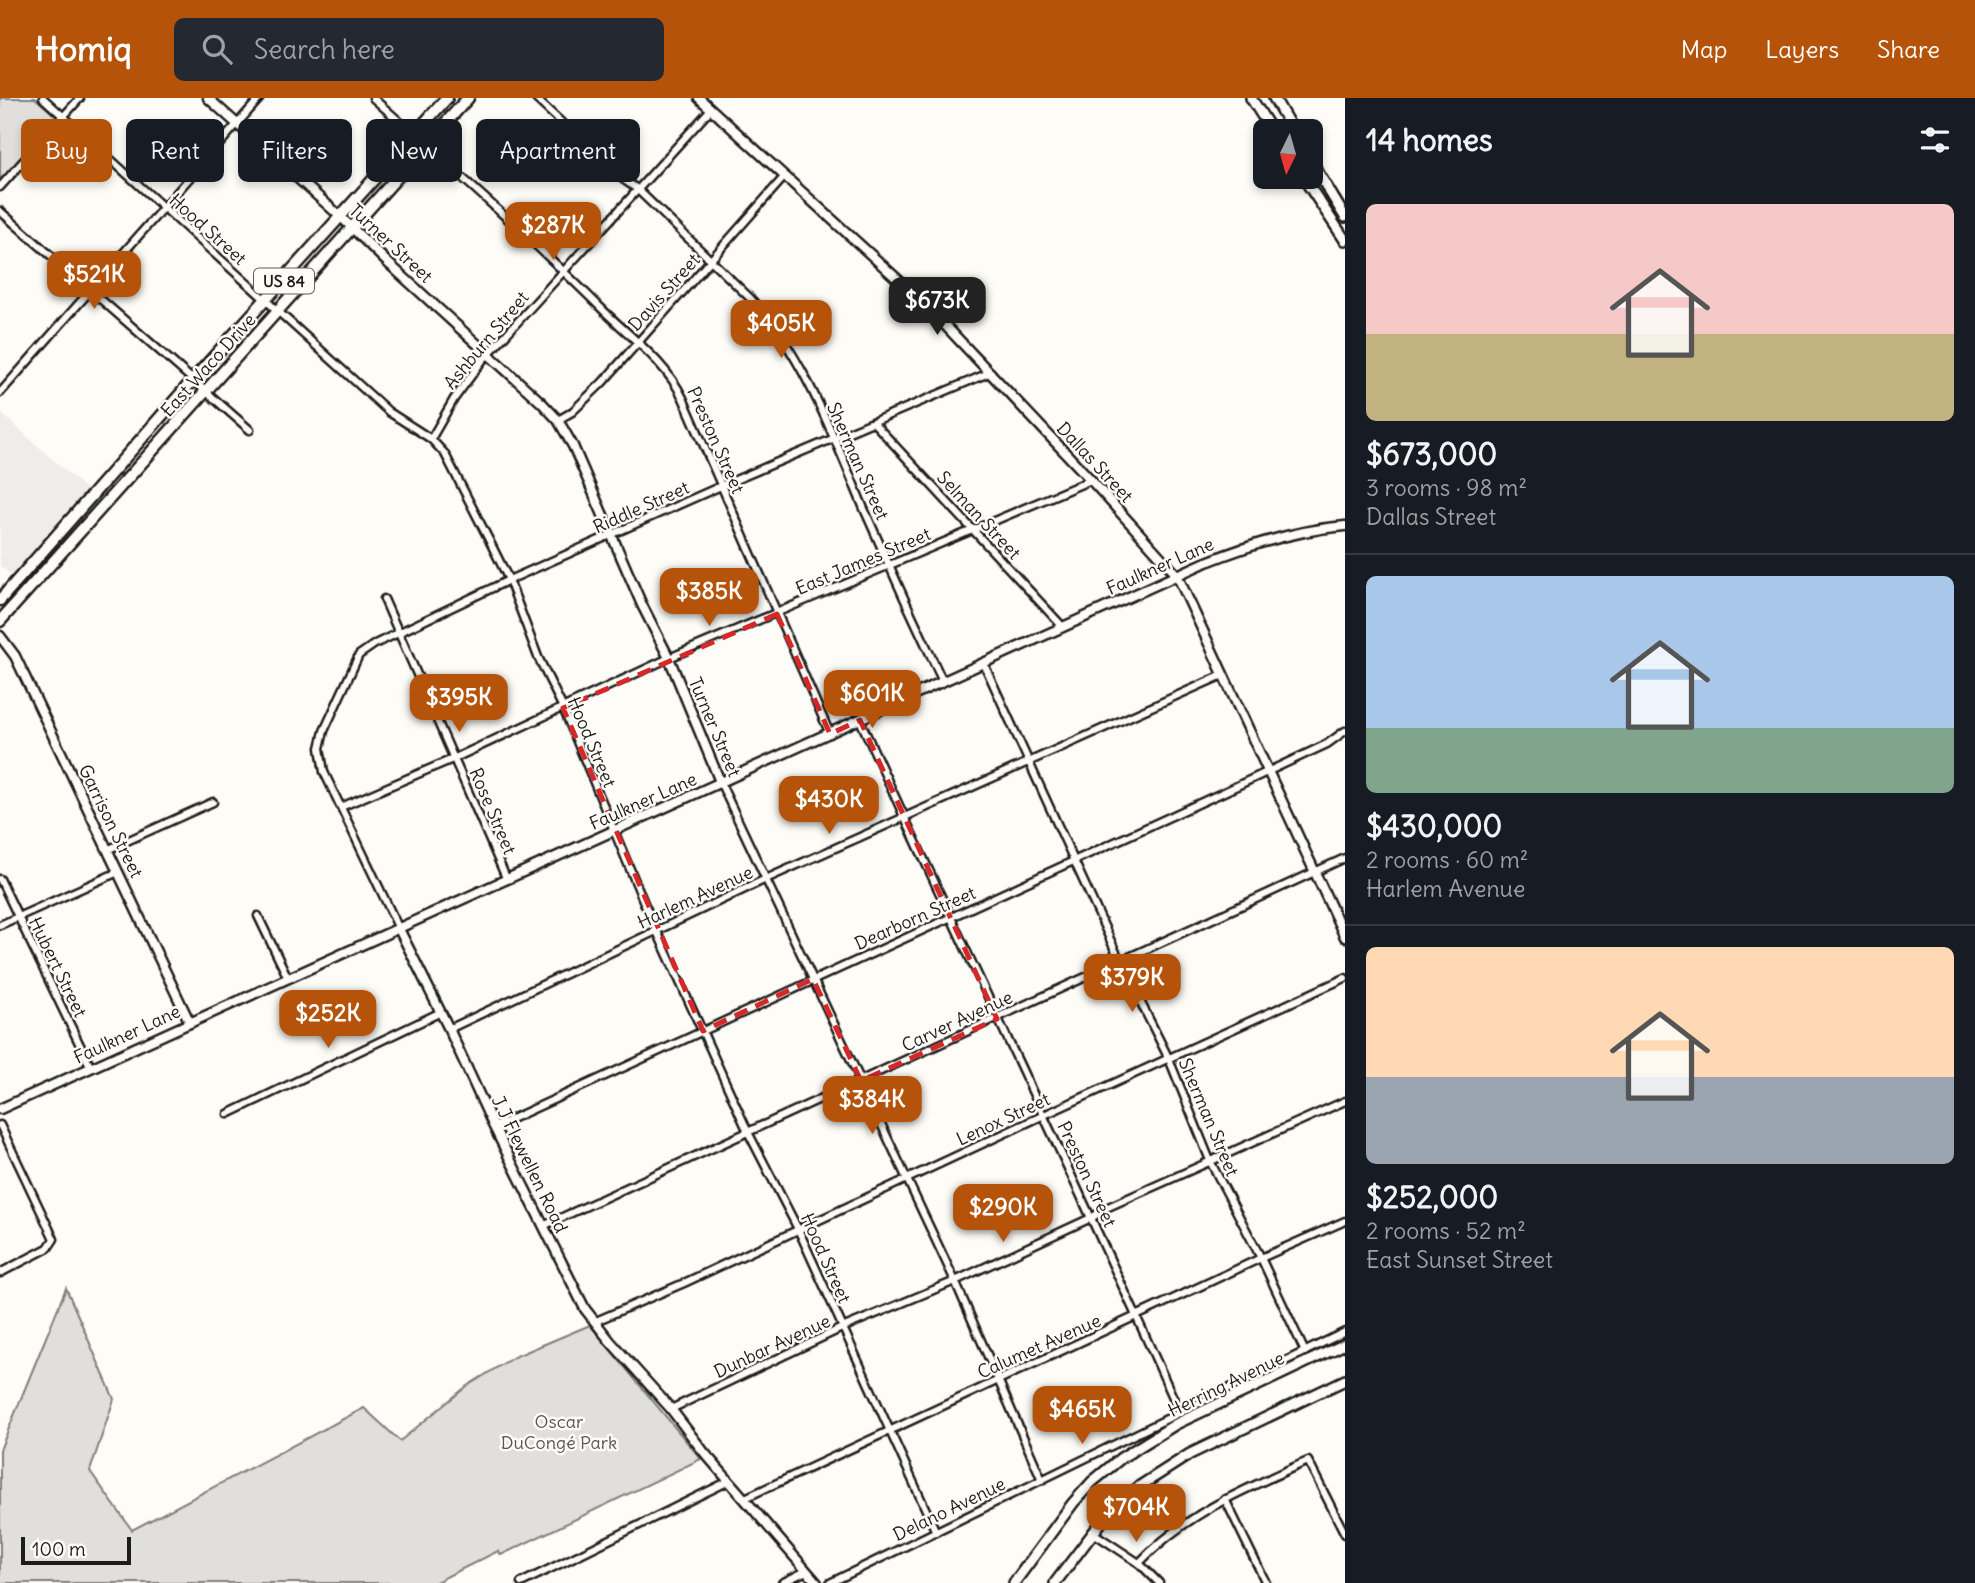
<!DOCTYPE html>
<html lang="en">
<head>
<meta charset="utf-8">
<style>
  body { margin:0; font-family:Delius,sans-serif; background:#242831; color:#f1f3f6; height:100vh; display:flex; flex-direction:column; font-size:26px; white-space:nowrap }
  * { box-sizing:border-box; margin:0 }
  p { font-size:23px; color:#9ea1a6 }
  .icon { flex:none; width:38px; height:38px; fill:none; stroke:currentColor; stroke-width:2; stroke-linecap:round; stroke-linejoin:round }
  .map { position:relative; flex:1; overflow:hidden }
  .details { display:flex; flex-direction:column; background:#171b24; width:630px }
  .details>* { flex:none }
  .guide { position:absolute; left:21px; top:21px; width:665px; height:63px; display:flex; gap:14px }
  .needle { width:46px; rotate:185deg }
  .controls { position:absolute; left:1253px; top:21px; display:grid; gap:14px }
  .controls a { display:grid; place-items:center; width:70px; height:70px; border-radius:10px; background:#171b24; box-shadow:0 4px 10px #0003; font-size:35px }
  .scale { position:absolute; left:21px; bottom:18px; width:110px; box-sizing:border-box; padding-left:7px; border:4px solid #1c1c1c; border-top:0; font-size:19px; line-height:24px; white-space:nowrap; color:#1c1c1c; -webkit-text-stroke:5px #fdfcf7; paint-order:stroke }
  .price { position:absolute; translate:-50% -60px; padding:0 16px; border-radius:14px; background:#b45309; color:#fff; font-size:23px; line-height:46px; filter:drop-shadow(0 2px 4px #0008) }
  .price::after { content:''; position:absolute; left:50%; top:42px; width:21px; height:16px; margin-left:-10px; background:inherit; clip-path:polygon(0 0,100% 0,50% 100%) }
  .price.active { background:#222; color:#fff }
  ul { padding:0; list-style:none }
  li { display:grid; align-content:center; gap:14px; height:371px; padding:0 21px }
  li+li { border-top:2px solid #363941 }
  li span { display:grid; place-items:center; height:217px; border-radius:10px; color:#555 }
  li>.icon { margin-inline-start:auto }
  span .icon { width:126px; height:126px; fill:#fffc; stroke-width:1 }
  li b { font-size:30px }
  h2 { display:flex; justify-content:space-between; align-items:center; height:84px; padding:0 21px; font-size:30px }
  .pill { padding:0 24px; border-radius:10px; background:#171b24; box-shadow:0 4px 10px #0003; font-size:24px; line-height:63px }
  .pill.active { background:#b45309; color:#fff }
  header { display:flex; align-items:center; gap:42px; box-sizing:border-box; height:98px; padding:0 35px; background:#b45309; color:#fff }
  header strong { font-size:33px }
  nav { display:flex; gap:38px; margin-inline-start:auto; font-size:24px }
  .search { width:490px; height:63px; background:#242831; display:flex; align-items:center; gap:18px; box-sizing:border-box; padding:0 24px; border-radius:10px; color:#9ea1a6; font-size:26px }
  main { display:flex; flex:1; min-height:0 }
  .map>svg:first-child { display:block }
</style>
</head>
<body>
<header>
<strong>Homiq</strong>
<div class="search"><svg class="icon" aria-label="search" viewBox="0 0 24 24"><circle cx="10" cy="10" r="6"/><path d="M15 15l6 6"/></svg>Search here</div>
<nav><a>Map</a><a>Layers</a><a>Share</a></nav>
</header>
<main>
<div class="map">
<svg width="1345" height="1485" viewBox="0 0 1345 1485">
  <rect width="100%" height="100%" fill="#fdfcf7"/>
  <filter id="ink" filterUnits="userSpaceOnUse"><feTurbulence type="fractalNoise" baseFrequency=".0143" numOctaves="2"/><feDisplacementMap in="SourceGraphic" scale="14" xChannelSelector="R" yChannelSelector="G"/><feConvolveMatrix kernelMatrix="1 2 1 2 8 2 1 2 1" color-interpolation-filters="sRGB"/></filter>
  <g filter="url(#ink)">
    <path fill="#eeede9" d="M0,314l89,80 -77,84 -12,-10z"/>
    <g fill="#e0dfdb" stroke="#7e7e7c" stroke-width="2">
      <path d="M0,0h35l24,21 -59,65z"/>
      <path d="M66,1190l48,111 -24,72 42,59 232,-122 36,33 67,-55 47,-29 76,-32 111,134 -200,96 -3,-4 -64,32h-434v-133z"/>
    </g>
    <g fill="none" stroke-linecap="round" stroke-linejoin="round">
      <defs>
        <g id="minor">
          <path d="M43,0l346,314 42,27 14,15 44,86 20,40 29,77 25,51 82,197 103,227 50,97 138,303"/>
          <path d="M373,0c79,70 158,140 232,214 28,27 61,51 78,86l147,336"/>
          <path d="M535,0l85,79 17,12 114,110c52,53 85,144 114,212 25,57 51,114 78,171"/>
          <path d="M0,89l80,-89"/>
          <path d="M0,113l250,219"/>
          <path d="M0,295l260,-295"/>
          <path d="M558,322l14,-8 31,-30 182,-206"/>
          <path d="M873,324l190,205"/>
          <path d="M431,341l23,-40 28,-38 229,-252"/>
          <path d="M384,501l123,281"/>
          <path d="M984,566l136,297 49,98 42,104 50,95 44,94"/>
          <path d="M860,622c105,232 216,460 320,693"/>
          <path d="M721,686l234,497 87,199"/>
          <path d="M341,709l114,-49 214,-100 422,-178"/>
          <path d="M107,752l106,-48"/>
          <path d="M0,781l91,189"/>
          <path d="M258,818l30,62"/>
          <path d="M0,827l118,-53"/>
          <path d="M399,831l-75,-157 -4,-24 4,-17 35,-76 16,-11 134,-64 212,-94 270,-114"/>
          <path d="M449,931l319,-151 455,-203"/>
          <path d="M228,1016l213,-102"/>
          <path d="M0,1027l54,114 -6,9 -48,25"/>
          <path d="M494,1029l732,-336 101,-47 18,-13"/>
          <path d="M543,1128l802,-368"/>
          <path d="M596,1223l88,-38 360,-168 301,-137"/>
          <path d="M671,1311l171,-81 113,-47 138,-64 13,-9 239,-107"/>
          <path d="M745,1400l516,-240 84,-37"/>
          <path d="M1225,1401l41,84"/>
          <path d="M1092,1434l47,31 20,20"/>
          <path d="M1139,1465c47,-50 108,-75 169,-102l37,73"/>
          <path d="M521,1485l208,-102"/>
          <path d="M782,1485l24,-12"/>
          <path d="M830,1485l515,-251"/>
        </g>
        <g id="tertiary">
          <path d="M208,0l133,119 46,45 155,141 16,17 15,26 69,159 27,53 52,126"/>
          <path d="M699,0l228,208 164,174 86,95 168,362"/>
          <path d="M0,538l15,20 175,367"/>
          <path d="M399,831l50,100 45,98 91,182 25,32 61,68 32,42 114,132"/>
          <path d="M0,1011l1204,-546c45,-18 93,-33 141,-37"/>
        </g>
        <g id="secondary">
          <path d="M1251,0l21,33"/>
          <path d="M1274,0l19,33"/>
          <path d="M1311,63l34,56"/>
          <path d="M1303,79l42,63"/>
          <path d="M1014,1485l59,-80 19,-21 29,-24 55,-34 169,-80"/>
          <path d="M1055,1485l51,-67 34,-30 50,-32 155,-74"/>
        </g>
        <g id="primary">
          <path d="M0,502l193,-220 254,-282"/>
          <path d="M0,523l468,-523"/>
        </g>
      </defs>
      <use href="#minor" stroke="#1c1c1c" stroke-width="11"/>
      <use href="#tertiary" stroke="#1c1c1c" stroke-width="13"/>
      <use href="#secondary" stroke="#1c1c1c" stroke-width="14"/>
      <use href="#primary" stroke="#1c1c1c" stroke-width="15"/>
      <use href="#minor" stroke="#fdfcf7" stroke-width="6"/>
      <use href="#tertiary" stroke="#fdfcf7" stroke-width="8"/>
      <use href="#secondary" stroke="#fdfcf7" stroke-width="9"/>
      <use href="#primary" stroke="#fdfcf7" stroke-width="10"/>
    </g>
  </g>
  <path fill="none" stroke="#d62828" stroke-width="5" stroke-dasharray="14 9" stroke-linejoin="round" d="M777,516l53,120 30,-14 137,299 -136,62 -48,-102 -110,52 -140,-323z"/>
  <g text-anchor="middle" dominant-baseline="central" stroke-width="5" stroke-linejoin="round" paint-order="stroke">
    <rect fill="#fdfcf7" stroke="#605f5e" stroke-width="2" x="254" y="170.5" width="60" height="25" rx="5"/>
    <g font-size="16" font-weight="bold" fill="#1c1c1c">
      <text x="284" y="183">US 84</text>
    </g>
    <g font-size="18" fill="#1c1c1c" stroke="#fdfcf7">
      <text transform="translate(208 131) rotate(42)">Hood Street</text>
      <text transform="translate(391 145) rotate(43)">Turner Street</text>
      <text transform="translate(664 194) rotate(-48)">Davis Street</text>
      <text transform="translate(486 242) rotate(-50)">Ashburn Street</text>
      <text transform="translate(208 267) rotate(-48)">East Waco Drive</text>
      <text transform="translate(716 342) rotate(66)">Preston Street</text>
      <text transform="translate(858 363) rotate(66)">Sherman Street</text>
      <text transform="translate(1095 364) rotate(47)">Dallas Street</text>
      <text transform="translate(641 409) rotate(-24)">Riddle Street</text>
      <text transform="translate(979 417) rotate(47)">Selman Street</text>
      <text transform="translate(863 463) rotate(-23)">East James Street</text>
      <text transform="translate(1160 468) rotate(-24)">Faulkner Lane</text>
      <text transform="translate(715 629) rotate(67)">Turner Street</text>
      <text transform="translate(592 644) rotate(67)">Hood Street</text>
      <text transform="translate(643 703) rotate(-24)">Faulkner Lane</text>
      <text transform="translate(493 713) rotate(67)">Rose Street</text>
      <text transform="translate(111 723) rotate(64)">Garrison Street</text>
      <text transform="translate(695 799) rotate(-25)">Harlem Avenue</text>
      <text transform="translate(915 820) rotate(-24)">Dearborn Street</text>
      <text transform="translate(58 869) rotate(64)">Hubert Street</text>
      <text transform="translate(957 923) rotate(-25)">Carver Avenue</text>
      <text transform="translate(127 936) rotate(-25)">Faulkner Lane</text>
      <text transform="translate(1209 1019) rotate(67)">Sherman Street</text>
      <text transform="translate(1003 1021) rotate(-25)">Lenox Street</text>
      <text transform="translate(530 1066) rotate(64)">J J Flewellen Road</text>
      <text transform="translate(1087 1076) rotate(65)">Preston Street</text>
      <text transform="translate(826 1160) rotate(66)">Hood Street</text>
      <text transform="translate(772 1248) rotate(-25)">Dunbar Avenue</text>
      <text transform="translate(1039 1248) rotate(-24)">Calumet Avenue</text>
      <text transform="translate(1226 1286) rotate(-26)">Herring Avenue</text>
      <text transform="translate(949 1411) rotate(-26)">Delano Avenue</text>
    </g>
    <g font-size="18" fill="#575655" stroke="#fdfcf7">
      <text x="559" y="1323">Oscar<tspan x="559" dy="21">DuCongé Park</tspan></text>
    </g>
  </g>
</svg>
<div class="controls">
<a><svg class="needle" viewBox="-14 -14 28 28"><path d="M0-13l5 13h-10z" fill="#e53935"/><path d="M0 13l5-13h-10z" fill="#9ea1a6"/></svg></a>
</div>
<div class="scale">100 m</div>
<b class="price" style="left:553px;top:164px">$287K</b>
<b class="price" style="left:94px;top:213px">$521K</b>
<b class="price active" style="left:937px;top:239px">$673K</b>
<b class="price" style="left:781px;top:262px">$405K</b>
<b class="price" style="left:709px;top:530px">$385K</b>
<b class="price" style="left:872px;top:632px">$601K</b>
<b class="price" style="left:459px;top:636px">$395K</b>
<b class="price" style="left:829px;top:738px">$430K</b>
<b class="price" style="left:1132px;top:916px">$379K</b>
<b class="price" style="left:328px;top:952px">$252K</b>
<b class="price" style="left:872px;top:1038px">$384K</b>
<b class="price" style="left:1003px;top:1146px">$290K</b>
<b class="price" style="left:1082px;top:1348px">$465K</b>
<b class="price" style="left:1136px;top:1446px">$704K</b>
<div class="guide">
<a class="pill active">Buy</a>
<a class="pill">Rent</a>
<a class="pill">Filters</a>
<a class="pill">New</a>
<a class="pill">Apartment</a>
</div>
</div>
<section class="details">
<h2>14 homes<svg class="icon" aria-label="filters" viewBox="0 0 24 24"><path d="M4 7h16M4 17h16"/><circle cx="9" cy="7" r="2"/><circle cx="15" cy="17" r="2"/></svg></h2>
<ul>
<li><span style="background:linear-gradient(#f6c9c9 60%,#c2b280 0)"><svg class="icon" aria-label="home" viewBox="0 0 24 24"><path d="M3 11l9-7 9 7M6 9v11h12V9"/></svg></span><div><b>$673,000</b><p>3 rooms · 98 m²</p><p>Dallas Street</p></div></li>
<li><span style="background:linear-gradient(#a9c7e8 70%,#7fa58c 0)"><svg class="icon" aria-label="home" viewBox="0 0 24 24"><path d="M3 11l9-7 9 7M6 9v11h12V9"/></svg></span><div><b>$430,000</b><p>2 rooms · 60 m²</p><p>Harlem Avenue</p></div></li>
<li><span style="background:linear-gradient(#ffd9b3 60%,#9aa5b1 0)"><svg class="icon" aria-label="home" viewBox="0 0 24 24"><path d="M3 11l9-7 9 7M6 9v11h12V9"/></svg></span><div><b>$252,000</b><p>2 rooms · 52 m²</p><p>East Sunset Street</p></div></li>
</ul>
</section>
</main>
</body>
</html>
